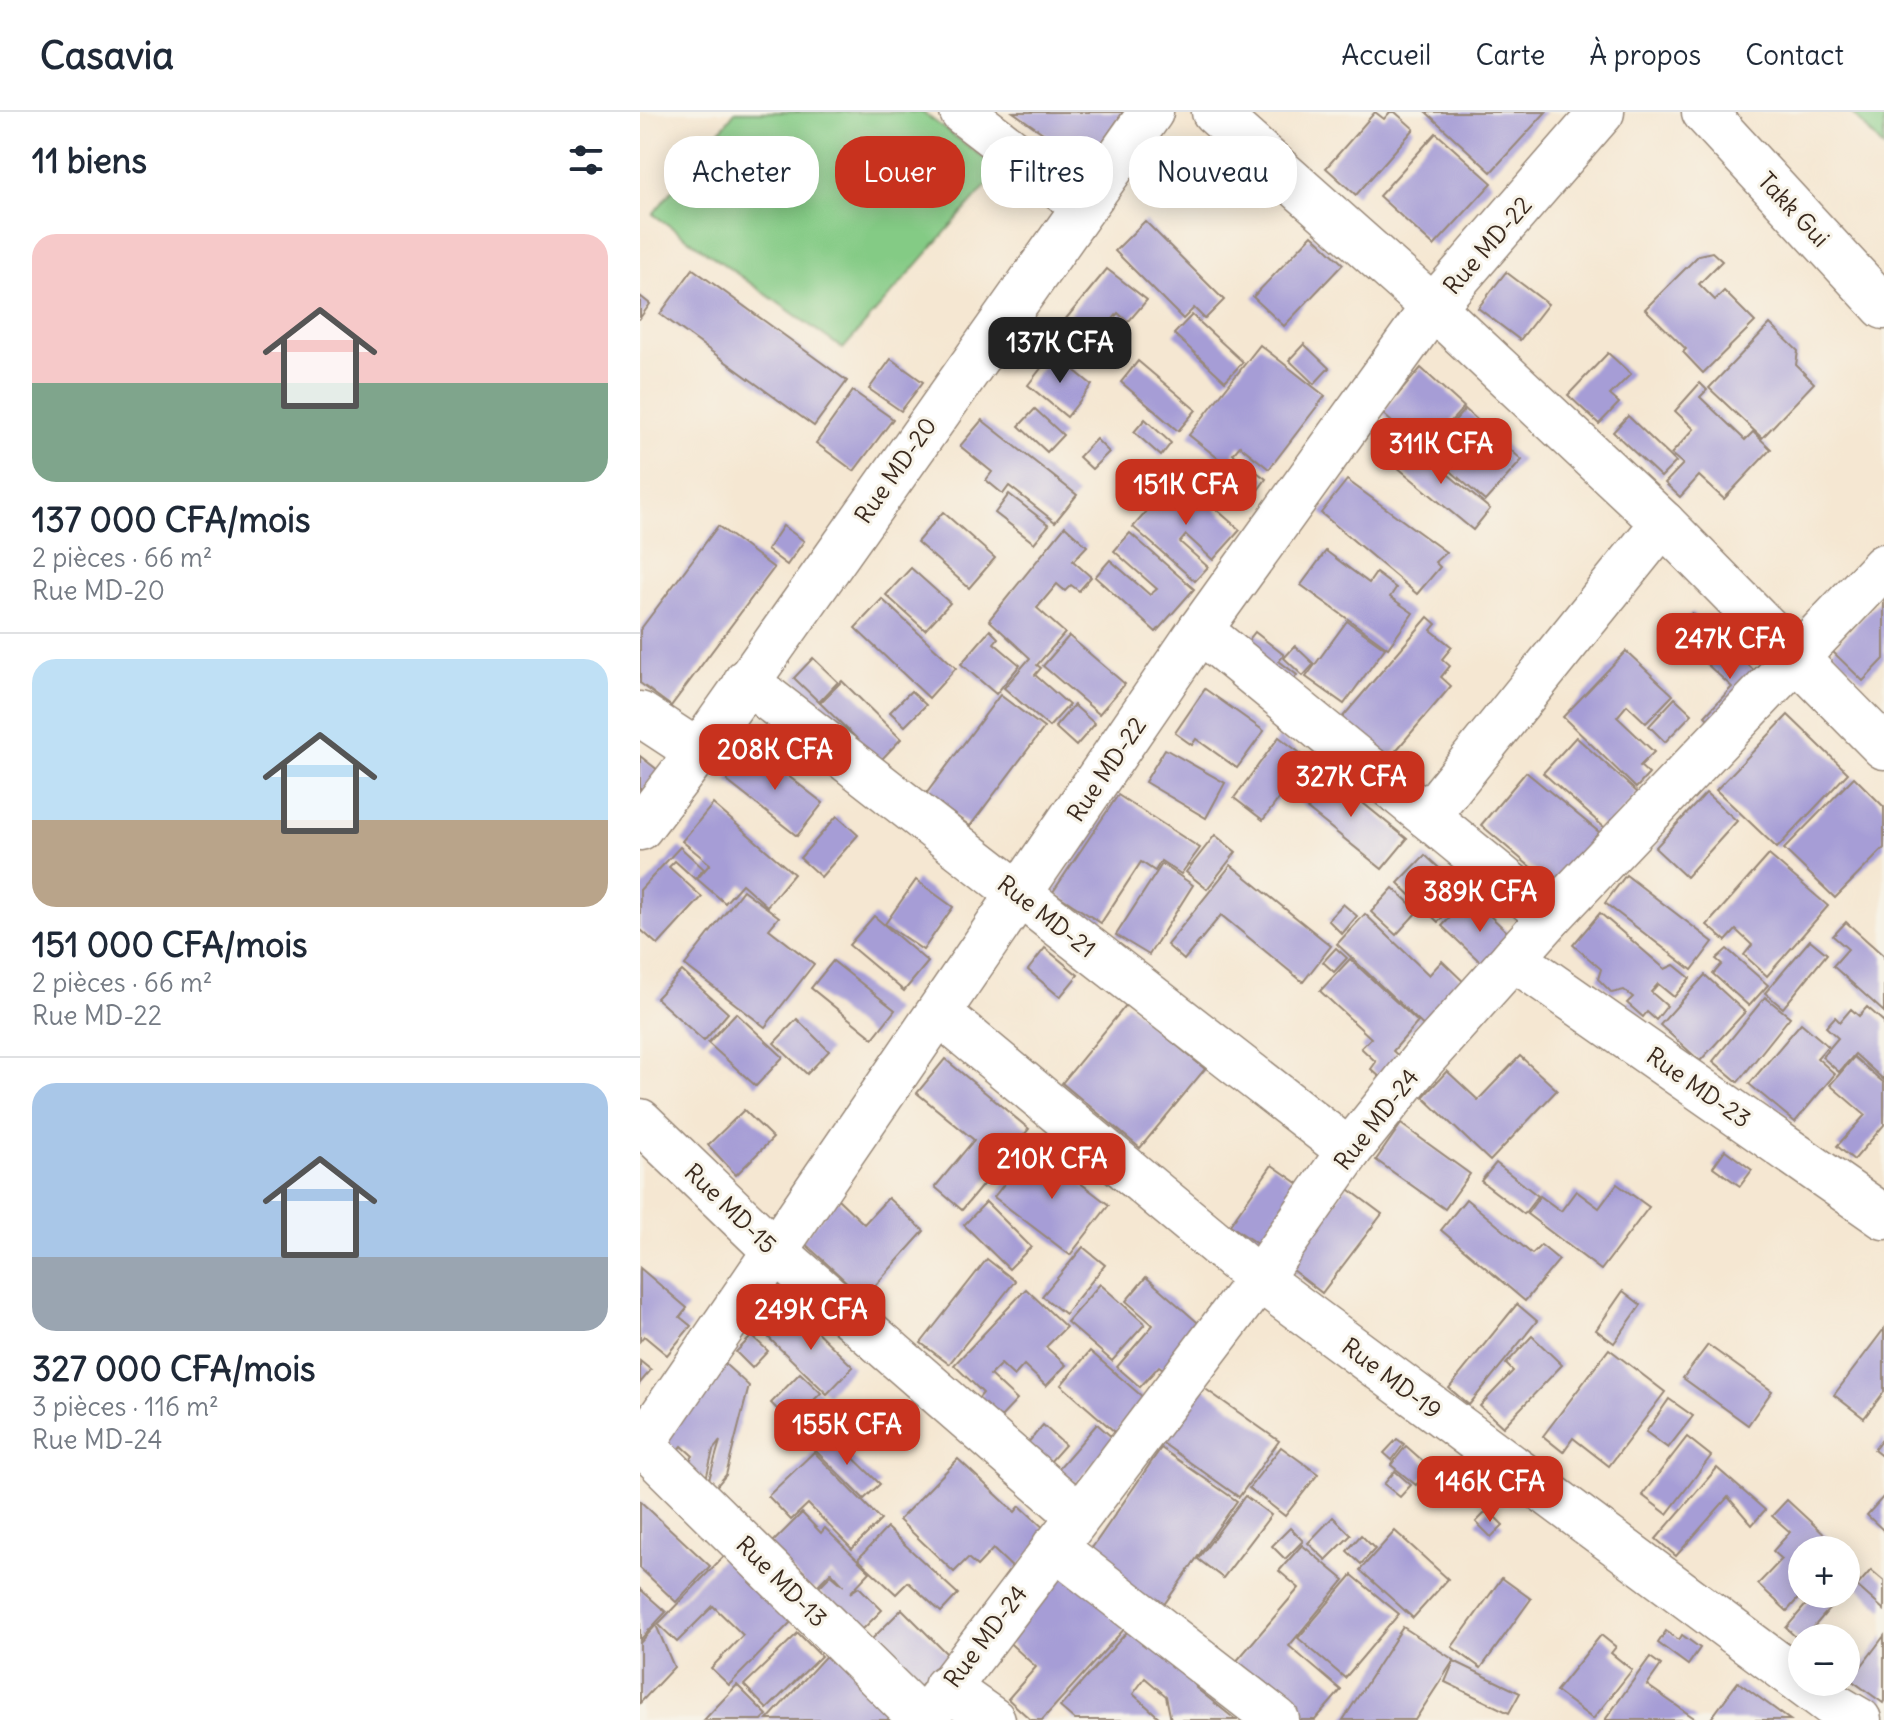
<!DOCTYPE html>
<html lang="fr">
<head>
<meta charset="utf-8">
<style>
  body { margin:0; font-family:Delius,sans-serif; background:#f2f2f3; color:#1f2937; height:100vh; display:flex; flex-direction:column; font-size:30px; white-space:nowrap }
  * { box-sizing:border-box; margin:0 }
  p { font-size:26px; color:#747a83 }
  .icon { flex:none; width:44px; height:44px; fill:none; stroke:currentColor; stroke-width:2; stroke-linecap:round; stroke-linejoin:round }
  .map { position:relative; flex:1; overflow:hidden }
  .drawer { display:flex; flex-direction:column; background:#fff; width:640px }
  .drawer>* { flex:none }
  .hud { position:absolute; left:24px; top:24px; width:760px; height:72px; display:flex; gap:16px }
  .buttons { position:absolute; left:1148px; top:1424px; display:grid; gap:16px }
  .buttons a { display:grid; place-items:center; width:72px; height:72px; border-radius:50%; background:#fff; box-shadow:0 4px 20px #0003; font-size:40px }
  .price { position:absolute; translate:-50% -68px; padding:0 18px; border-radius:16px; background:#c8321e; color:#fff; font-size:26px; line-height:52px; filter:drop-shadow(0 2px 4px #0008) }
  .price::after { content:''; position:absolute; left:50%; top:48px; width:24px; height:18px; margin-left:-12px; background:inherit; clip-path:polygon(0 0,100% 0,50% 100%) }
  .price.current { background:#222; color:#fff }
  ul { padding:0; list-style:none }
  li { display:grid; align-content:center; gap:16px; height:424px; padding:0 32px }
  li+li { border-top:2px solid #e0e1e3 }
  li span { display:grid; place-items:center; height:248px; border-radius:24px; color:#555 }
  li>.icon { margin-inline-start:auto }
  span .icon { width:144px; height:144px; fill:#fffc; stroke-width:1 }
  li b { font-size:34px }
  h2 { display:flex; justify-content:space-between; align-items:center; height:96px; padding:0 32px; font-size:34px }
  .chip { padding:0 28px; border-radius:32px; background:#fff; box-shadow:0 4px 20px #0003; font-size:28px; line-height:72px }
  .chip.current { background:#c8321e; color:#fff }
  header { display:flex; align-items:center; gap:48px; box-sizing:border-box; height:112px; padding:0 40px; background:#fff; border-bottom:2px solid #e0e1e3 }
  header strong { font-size:38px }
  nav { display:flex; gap:44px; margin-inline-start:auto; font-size:28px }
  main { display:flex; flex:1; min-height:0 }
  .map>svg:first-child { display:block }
</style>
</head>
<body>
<header>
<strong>Casavia</strong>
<nav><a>Accueil</a><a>Carte</a><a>À propos</a><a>Contact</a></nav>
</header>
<main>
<section class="drawer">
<h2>11 biens<svg class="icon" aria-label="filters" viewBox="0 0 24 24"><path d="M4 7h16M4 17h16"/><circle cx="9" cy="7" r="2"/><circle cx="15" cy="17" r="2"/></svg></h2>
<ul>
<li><span style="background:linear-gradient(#f6c9c9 60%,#7fa58c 0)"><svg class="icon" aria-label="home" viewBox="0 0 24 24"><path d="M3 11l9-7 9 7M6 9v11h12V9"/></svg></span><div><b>137 000 CFA/mois</b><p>2 pièces · 66 m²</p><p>Rue MD-20</p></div></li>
<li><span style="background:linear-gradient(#bfe0f5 65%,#b9a48a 0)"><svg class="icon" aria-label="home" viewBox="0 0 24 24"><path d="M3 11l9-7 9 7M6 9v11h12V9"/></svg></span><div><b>151 000 CFA/mois</b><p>2 pièces · 66 m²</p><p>Rue MD-22</p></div></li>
<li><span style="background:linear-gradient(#a9c7e8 70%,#9aa5b1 0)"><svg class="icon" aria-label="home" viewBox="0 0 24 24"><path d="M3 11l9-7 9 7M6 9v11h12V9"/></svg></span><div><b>327 000 CFA/mois</b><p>3 pièces · 116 m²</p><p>Rue MD-24</p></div></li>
</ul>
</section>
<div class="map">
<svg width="1244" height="1608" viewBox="0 0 1244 1608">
  <rect width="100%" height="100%" fill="#f7f3e8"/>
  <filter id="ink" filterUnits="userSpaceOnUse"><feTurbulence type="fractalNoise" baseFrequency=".0125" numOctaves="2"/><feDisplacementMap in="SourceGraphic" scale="16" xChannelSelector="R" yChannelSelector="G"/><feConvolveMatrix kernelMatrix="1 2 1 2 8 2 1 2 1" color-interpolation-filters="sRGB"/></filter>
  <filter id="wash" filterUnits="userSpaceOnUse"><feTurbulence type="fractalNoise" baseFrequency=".006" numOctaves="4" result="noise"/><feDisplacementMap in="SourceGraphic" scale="32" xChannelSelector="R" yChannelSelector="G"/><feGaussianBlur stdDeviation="1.8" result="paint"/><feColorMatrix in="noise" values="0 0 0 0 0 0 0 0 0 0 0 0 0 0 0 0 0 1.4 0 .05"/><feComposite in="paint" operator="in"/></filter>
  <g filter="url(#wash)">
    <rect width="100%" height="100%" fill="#f5e7d2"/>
    <g fill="#84cb85" stroke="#607a52" stroke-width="2">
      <path d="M95,0h187l78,58 -157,179 -190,-135z"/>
      <path d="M1211,0h33v36z"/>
    </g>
    <g id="blocks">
      <g fill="#a69dd6">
        <path d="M373,0h110l-36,52z"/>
        <path d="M735,0l9,7 6,-7h5l19,17 -58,66 -30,-27z"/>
        <path d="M786,0h120l-55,60z"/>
        <path d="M796,21l56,50 -58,63 -55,-50z"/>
        <path d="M505,109l79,79 -19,19 -11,-11 -11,11 -68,-68z"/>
        <path d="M672,123l31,29 -59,62 -31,-29z"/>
        <path d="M1072,140l10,9 -23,23 16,16 9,-9 31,31 -52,51 -20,-21 3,-3 -41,-40 54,-54z"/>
        <path d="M53,157l154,112 -33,45 -154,-112z"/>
        <path d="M467,157l40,31 -19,22 -10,-9 -35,43 -28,-24z"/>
        <path d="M866,160l42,32 -28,36 -42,-32z"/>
        <path d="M0,184l10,8 -10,14z"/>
        <path d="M552,203l51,47 -18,19 -51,-47z"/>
        <path d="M1130,212l28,27 -2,14 18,18 -52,55 -53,-50z"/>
        <path d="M664,232l25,24 -15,16 -25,-24z"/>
        <path d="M620,233l65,51 -56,73 -29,-23 -7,8 33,25 -8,11 -69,-55z"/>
        <path d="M413,241l39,32 -25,32 -39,-32z"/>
        <path d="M968,241l23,21 -21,21 9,8 -20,21 -31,-29z"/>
        <path d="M251,247l32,23 -22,29 -32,-22z"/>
        <path d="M498,249l58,49 -18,21 -57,-49z"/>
        <path d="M781,256l43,39 -40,44 -42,-38z"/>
        <path d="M1060,271l7,7 -7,7 45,43 8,-8 18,17 -47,50 -25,-23 -19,21 -15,-14 18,-19 -12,-10 23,-25 -19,-18z"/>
        <path d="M213,279l40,28 -39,52 -38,-28z"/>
        <path d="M395,297l28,26 -16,17 -28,-26z"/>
        <path d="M825,297l57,51 -37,41 -57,-50z"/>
        <path d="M988,304l48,46 -15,15 -48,-45z"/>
        <path d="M505,307l26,24 -10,13 -27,-24z"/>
        <path d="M342,308l95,75 -22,27 -46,-36 -6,8 -17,-14 6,-8 -32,-26z"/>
        <path d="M456,327l13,13 -17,17 -13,-12z"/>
        <path d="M769,330l81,67 -17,21 -82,-68z"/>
        <path d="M538,364l62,54 -27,30 -27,-25 -6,7 28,25 -13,14 -62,-54z"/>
        <path d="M707,368l99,72 -11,10 5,5 -23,27 -96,-81z"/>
        <path d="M369,382l40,31 -15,18 -39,-30z"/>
        <path d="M303,400l52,46 -26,30 -52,-46z"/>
        <path d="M78,414l56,42 -103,138 -31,-23v-53z"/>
        <path d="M143,414l21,15 -17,24 -20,-15z"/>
        <path d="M425,414l22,20 -14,15 18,16 -12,14 -8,-6 -6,6 -8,-7 -20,24 28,25 -28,32 4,3 -6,7 34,30 -20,22 -45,-39 26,-30 -41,-38z"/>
        <path d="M490,421l64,56 -38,43 -61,-55 15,-17 40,35 7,-6 -43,-38z"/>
        <path d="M686,439l43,32 7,-10 20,15 -6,9 23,16 -25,35 -87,-63z"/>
        <path d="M271,456l39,35 -25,27 -39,-35z"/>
        <path d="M1244,484v63l-21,22 -31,-30z"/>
        <path d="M242,487l74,69 -27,30 -74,-70z"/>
        <path d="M1052,501l21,19 -19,20 -20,-19z"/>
        <path d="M788,505l8,7 -5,6 21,17 -10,12 8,7 -9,11 10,9 -63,74 -47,-41z"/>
        <path d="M707,509l38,27 -41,56 -38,-27z"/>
        <path d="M350,518l8,8 -4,5 26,22 -24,29 -35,-30z"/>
        <path d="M615,520l29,23 -5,6 18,14 -9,12 -48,-36z"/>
        <path d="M429,524l56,48 -26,30 -56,-48z"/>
        <path d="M1079,525l46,44 -46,48 -14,-13 27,-29 -33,-30z"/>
        <path d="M655,534l19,18 -11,12 -19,-18z"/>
        <path d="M986,539l47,44 -27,28 -19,-18 -10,12 37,35 -14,14 9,8 -13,14 -73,-71z"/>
        <path d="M173,546l25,24 -19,20 -25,-24z"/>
        <path d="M202,569l59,58 -21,22 -60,-58z"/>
        <path d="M565,577l59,42 -27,37 -41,-29 -4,6 -17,-12z"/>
        <path d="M271,579l15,14 -21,21 -15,-14z"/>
        <path d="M360,583l44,33 -74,98 -44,-32z"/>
        <path d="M1035,586l17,16 -27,28 -16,-16z"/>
        <path d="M434,593l21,19 -19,22 -21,-19z"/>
        <path d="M1148,603l60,58 -71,75 -61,-58z"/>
        <path d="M639,625l29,22 -45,61 -29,-22z"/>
        <path d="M936,625l62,56 -32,36 -63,-56z"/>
        <path d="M112,636l71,55 -26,33 -70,-55z"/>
        <path d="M525,637l60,34 -19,35 -61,-36z"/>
        <path d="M0,644l19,15 -19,23z"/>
        <path d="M680,656l87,71 -25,30 -87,-70z"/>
        <path d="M886,660l74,61 -46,54 -73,-62z"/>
        <path d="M1214,665l30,30v41l-49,50 -51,-49z"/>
        <path d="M1066,681l31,28 -51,56 -31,-29z"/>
        <path d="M478,683l82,53 -19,26 -20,-13 -6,10 -14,-9 -40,61 -48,-31z"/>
        <path d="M73,692l81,70 -27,32 -25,-22 -17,19 -28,-24 13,-15 -28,-23z"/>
        <path d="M197,704l21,19 -37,42 -21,-19z"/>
        <path d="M575,723l21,17 -29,37 -21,-17z"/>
        <path d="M40,735l24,22 -9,10 -20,-18 -6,6 33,30 -44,48 -18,-16v-39z"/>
        <path d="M785,743l41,38 -28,29 -40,-39z"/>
        <path d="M1129,743l59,51 -61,70 -23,-21 8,-10 -16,-15 -10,11 -19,-16z"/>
        <path d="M522,752l31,21 -44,70 -33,-20z"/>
        <path d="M591,753l100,81 -28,36 -82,-67 -37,45 -17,-15z"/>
        <path d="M986,763l87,67 -21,28 -87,-67z"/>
        <path d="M276,768l37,27 -30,43 -38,-26z"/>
        <path d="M753,776l25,23 -22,24 -25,-23z"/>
        <path d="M103,778l36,27 -10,12 45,35 -49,63 -80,-62z"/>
        <path d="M830,785l48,45 -27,30 -49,-46z"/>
        <path d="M703,792l14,12 -15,18 -14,-14z"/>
        <path d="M960,801l65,56 9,-4 16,13 -16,19 -16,-13 -7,8 16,14 -11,14 -9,-8 -4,5 -16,-14 6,-6 -9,-7 -12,3 -14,-14 3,-10 -28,-24z"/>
        <path d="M725,802l64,61 13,-14 29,28 -41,43 -93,-88z"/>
        <path d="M234,804l54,46 -24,29 -55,-46z"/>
        <path d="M1206,810l38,34v56l-51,-46 15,-17 -15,-13z"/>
        <path d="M1170,828l17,14 -44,54 -18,-15z"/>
        <path d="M405,836l33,27 -18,22 -32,-27z"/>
        <path d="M696,836l11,10 -13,14 -11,-10z"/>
        <path d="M1087,837l41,36 -19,21 -36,-32 9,-10 -6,-5z"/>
        <path d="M710,847l68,63 -25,29 16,15 -18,21 -20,-18 5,-7 -15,-14 10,-10 -51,-47z"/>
        <path d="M193,849l62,49 -22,28 -62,-50z"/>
        <path d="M42,859l46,42 -24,28 -48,-43z"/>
        <path d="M1065,863l40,37 -45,49 -40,-36z"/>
        <path d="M1125,885l25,20 -52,65 -25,-21z"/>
        <path d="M487,892l78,65 -65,79 -78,-65z"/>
        <path d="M1227,895l17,15v58l-29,-26 -16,18 -17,-15 16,-19 -12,-11 9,-10 5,5 11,-13 8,7z"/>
        <path d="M96,901l47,44 -27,29 -48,-43z"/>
        <path d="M157,907l32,32 -22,23 -33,-31z"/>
        <path d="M1161,911l27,23 -11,12 18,16 -40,48 -46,-38z"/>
        <path d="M880,944l37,34 -67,71 -67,-64 24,-26 31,29z"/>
        <path d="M1214,945l30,26v42l-30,35 -17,-14 28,-31 -35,-30z"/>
        <path d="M305,947l84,70 -67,81 -27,-23 39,-47 -57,-47z"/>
        <path d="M104,998l29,28 -37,37 -28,-30z"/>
        <path d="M761,1012l69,50 -25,35 -69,-49z"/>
        <path d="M393,1035l76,58 -39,50 -76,-58z"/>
        <path d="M1085,1038l27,20 -12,16 -27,-19z"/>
        <path d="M856,1051l42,33 -14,18 -43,-33z"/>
        <path d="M632,1053l27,19 -42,60 -27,-19z"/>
        <path d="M977,1072l32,23 -48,63 -74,-56 13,-18 21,15 15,-20 23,17z"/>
        <path d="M706,1075l36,27 -60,79 -35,-27z"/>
        <path d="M248,1086l36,33 -60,67 -63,-58 37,-41 26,25z"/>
        <path d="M826,1087l66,55 9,-9 18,15 -34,41 -84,-71z"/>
        <path d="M346,1090l45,45 -22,22 -45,-44z"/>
        <path d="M443,1135l22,18 -40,49 -23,-18z"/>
        <path d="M347,1147l28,22 -66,83 -28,-21z"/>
        <path d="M0,1156l47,40 -7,9 11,9 -24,29 -23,-19 -4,5z"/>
        <path d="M506,1165l58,51 -38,43 -7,-5 -19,21 -23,-20 36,-42 -27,-24z"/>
        <path d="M460,1172l45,40 -33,37 -45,-39z"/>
        <path d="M386,1177l40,38 -20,20 20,18 -20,21 -22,-21 -10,11 -13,-12 -11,11 27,25 -18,19 -21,-20 5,-6 -29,-28z"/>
        <path d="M983,1179l18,14 -27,38 -18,-13z"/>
        <path d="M877,1192l20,17 -68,84 -20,-17z"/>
        <path d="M155,1198l58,57 -26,27 -58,-56z"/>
        <path d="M1244,1217v63l-20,26 -30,-23z"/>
        <path d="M112,1224l16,15 -16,17 -16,-16z"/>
        <path d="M892,1224l30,29 -59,62 -23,-21 33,-35 -7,-7z"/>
        <path d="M1068,1233l64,46 -24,34 -65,-47z"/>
        <path d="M969,1237l56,43 -56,74 -36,-28 -10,14 -20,-16z"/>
        <path d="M450,1239l55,48 -30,33 -54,-47z"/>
        <path d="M74,1242l35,32 -23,89 -11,13 -7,-5 12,-42 -7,9 -6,25 -8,7 -14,-15 8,-11 -11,-10 -5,6 -17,-18z"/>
        <path d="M0,1249l11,9 -11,13z"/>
        <path d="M160,1261l21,20 -30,30 -20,-20z"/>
        <path d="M557,1271l82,58 -40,56 -82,-58z"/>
        <path d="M1029,1287l24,17 -25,32 -22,-16z"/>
        <path d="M457,1312l17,15 -38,44 -18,-14z"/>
        <path d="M403,1313l22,20 -16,18 -22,-19z"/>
        <path d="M190,1323l50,49 -16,15 -49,-49z"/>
        <path d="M1047,1325l24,19 -44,58 -25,-19z"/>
        <path d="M1244,1325v21l-10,-8z"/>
        <path d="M757,1327l7,5 -12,16 -8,-7z"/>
        <path d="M766,1334l25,22 -15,17 -25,-20z"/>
        <path d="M641,1335l37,27 -33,42 -36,-28z"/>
        <path d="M521,1336l76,53 -79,112 -75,-52z"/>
        <path d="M174,1340l67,68 -29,29 -44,-45 -17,16 -23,-24z"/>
        <path d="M318,1347l57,53 5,-6 29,27 -34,37 -22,-21 -16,17 -9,-8 -14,14 -55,-52z"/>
        <path d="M1077,1356l48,42 -13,15 -24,-28 -52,59 -20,-17z"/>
        <path d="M755,1359l16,14 -11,12 -16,-13z"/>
        <path d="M605,1384l26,19 -48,63 -25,-19z"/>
        <path d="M1244,1384v35l-17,-16z"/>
        <path d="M1147,1388l54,50h-39v44l-15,17 -29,-27 24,-25 -9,-8 17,-19 -18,-16z"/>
        <path d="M0,1389l70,65 -34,36 -36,-34z"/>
        <path d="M848,1398l15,15 -12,12 -15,-15z"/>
        <path d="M162,1401l19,20 4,-5 45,44 -20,21 9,-6 23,23 -22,22 -43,-43 14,-14 13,11 -13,-14 -19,19 -44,-44z"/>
        <path d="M693,1405l18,18 -25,25 -18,-17z"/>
        <path d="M247,1416l71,66 -17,18 -33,-30 -12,12 -38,-35z"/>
        <path d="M650,1416l13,13 -18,18 -13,-13z"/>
        <path d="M755,1419l53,48 -35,39 -53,-48z"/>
        <path d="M721,1423l14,14 -14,15 -14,-13z"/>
        <path d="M662,1433l42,35 -55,66 52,44 -26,30h-28l-58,-50 70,-82 -20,-17z"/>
        <path d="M86,1442l67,66 -64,65 -18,-17 32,-33 -30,-29 -36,36 -19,-18z"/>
        <path d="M423,1458l64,56 -85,94h-11l-23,-21 28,-32 -33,-30z"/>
        <path d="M1231,1458l13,11v29l-27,-24z"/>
        <path d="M712,1463l47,39 -54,64 -47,-40z"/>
        <path d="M862,1466l29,21 -50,69 -29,-21z"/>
        <path d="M0,1477l26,23 -26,28z"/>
        <path d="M1175,1482h27l-41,48 -15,-14z"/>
        <path d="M262,1497l48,48 -38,38 -47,-49z"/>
        <path d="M495,1511l57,42 4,23 40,32h-65l-5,-24 -21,-18 -12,16 29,26h-87l-15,-13z"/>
        <path d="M16,1513l18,42 -34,36v-60z"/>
        <path d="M763,1515l51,33 -39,60h-72z"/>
        <path d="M1026,1519l13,9 3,-5 18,13 -12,17 -30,-22z"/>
        <path d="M158,1521l23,23 -54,53 -23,-24z"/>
        <path d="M961,1523l15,12 -5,6 21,17 -39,49 -37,-28z"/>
        <path d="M1244,1524v65l-1,2 -32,-23z"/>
        <path d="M193,1536l69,72h-135z"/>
        <path d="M1010,1545l11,8 -14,20 50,35h-92z"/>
        <path d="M814,1549l66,32 -11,20 -64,-31z"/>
        <path d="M1098,1570l52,38h-80z"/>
        <path d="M97,1573l30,30 -5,5h-58z"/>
      </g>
    </g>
  </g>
  <g filter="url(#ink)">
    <use href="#blocks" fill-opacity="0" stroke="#988878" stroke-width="2"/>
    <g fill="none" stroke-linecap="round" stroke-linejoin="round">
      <defs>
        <g id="minor">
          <path d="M322,0l121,93"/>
          <path d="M574,0l219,195 230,216 221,224"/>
          <path d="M1064,0l180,195"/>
          <path d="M560,518l350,287"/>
          <path d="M106,569l603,470"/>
          <path d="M0,602l58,38"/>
          <path d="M787,704l236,-293"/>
          <path d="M0,716l58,-76 453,-640"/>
          <path d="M873,846l371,259"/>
          <path d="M300,902l319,265 571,424 29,17"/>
          <path d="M0,1009l134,129 303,264"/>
          <path d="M0,1330l272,268 14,8"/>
          <path d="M0,1336l560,-818 233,-323 169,-195"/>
          <path d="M414,1435l223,173"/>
          <path d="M306,1575l47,33"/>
          <path d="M284,1608l335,-441 90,-128 74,-92 127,-142 334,-351"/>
        </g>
      </defs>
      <use href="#minor" stroke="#988878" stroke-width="47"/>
      <use href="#minor" stroke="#fff" stroke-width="44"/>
    </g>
  </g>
  <g text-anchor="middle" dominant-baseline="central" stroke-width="6" stroke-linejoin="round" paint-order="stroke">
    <g font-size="24" fill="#3b2a1e" stroke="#f7f3e8">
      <text transform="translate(1154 97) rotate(47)">Takk Gui</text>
      <text transform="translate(847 133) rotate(-49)">Rue MD-22</text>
      <text transform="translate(255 358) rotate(-55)">Rue MD-20</text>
      <text transform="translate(466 657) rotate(-56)">Rue MD-22</text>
      <text transform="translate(407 804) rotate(38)">Rue MD-21</text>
      <text transform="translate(1059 975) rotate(35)">Rue MD-23</text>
      <text transform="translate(736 1007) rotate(-52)">Rue MD-24</text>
      <text transform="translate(91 1096) rotate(44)">Rue MD-15</text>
      <text transform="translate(752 1266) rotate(37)">Rue MD-19</text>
      <text transform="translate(142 1469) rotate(45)">Rue MD-13</text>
      <text transform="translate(345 1524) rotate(-53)">Rue MD-24</text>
    </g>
  </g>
</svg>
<div class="buttons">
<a>+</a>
<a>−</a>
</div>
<b class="price current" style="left:420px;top:273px">137K CFA</b>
<b class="price" style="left:801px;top:374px">311K CFA</b>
<b class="price" style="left:546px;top:415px">151K CFA</b>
<b class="price" style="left:1090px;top:569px">247K CFA</b>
<b class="price" style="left:135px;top:680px">208K CFA</b>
<b class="price" style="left:711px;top:707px">327K CFA</b>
<b class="price" style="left:840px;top:822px">389K CFA</b>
<b class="price" style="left:412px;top:1089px">210K CFA</b>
<b class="price" style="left:171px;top:1240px">249K CFA</b>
<b class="price" style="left:207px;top:1355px">155K CFA</b>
<b class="price" style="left:850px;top:1412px">146K CFA</b>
<div class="hud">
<a class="chip">Acheter</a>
<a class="chip current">Louer</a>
<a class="chip">Filtres</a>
<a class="chip">Nouveau</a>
</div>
</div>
</main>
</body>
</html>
